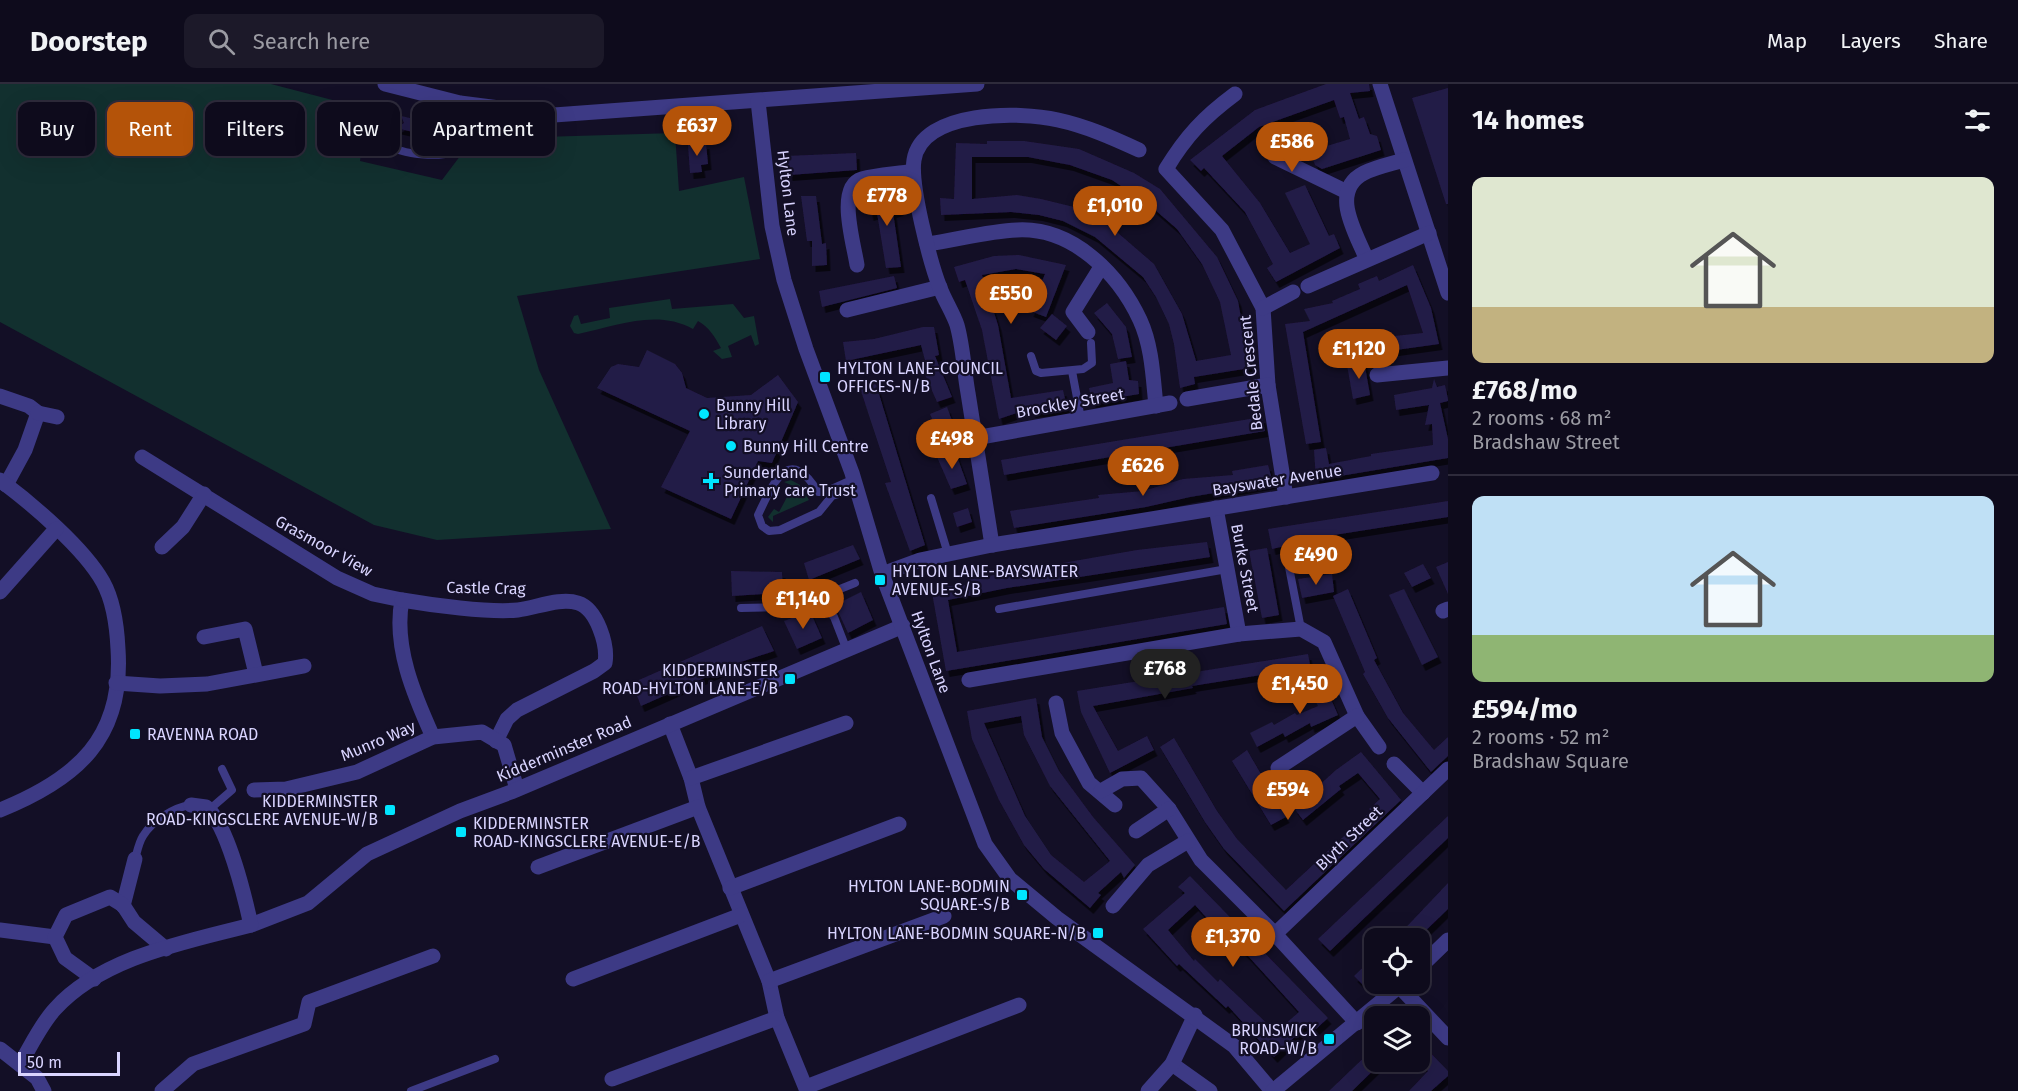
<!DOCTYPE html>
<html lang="en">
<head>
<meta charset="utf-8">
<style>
  body { margin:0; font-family:"Fira Sans",sans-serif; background:#1c1929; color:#f1f3f6; height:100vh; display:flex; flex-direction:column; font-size:22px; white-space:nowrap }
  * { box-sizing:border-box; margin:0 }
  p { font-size:20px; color:#9b9ba3 }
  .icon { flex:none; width:33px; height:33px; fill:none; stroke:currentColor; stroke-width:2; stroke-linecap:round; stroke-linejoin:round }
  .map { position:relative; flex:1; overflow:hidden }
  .side { display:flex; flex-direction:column; background:#0e0b1c; width:570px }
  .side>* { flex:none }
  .banner { position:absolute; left:18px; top:18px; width:570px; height:54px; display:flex; gap:12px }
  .tools { position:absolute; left:1364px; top:844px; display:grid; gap:12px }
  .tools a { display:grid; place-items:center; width:66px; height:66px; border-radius:12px; background:#0e0b1c; box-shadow:0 6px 24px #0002,0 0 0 2px #2e2b3b; font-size:30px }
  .scale { position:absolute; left:18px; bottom:15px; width:102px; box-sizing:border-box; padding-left:6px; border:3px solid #d9d4ff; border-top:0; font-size:16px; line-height:21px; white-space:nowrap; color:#d9d4ff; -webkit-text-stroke:4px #130f26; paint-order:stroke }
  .price { position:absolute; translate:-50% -51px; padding:0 14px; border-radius:21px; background:#b45309; color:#fff; font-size:20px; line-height:39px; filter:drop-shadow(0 2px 3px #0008) }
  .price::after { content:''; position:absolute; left:50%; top:36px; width:18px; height:14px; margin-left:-9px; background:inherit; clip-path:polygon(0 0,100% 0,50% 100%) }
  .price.current { background:#222; color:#fff }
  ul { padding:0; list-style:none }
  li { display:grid; align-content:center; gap:12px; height:318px; padding:0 24px }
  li+li { border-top:2px solid #2e2b3b }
  li span { display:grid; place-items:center; height:186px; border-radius:12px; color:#555 }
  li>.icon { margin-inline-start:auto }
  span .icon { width:108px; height:108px; fill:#fffc; stroke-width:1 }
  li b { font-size:26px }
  h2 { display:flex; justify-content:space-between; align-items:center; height:72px; padding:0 24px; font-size:26px }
  .tag { padding:0 21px; border-radius:12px; background:#0e0b1c; box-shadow:0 6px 24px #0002,0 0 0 2px #2e2b3b; font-size:21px; line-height:54px }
  .tag.current { background:#b45309; color:#fff }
  header { display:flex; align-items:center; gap:36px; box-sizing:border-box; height:84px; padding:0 30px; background:#0e0b1c; border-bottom:2px solid #2e2b3b }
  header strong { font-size:28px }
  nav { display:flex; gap:33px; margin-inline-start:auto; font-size:21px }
  .search { width:420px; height:54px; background:#1c1929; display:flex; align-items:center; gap:15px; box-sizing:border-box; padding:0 21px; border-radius:12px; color:#9b9ba3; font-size:22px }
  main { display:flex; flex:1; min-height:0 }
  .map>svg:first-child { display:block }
</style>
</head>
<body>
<header>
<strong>Doorstep</strong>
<div class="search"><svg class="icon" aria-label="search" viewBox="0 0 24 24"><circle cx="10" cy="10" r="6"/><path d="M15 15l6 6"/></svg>Search here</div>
<nav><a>Map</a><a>Layers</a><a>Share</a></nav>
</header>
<main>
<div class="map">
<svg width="1448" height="1007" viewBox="0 0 1448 1007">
  <defs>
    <filter id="shadow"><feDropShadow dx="3.5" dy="6" stdDeviation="0" flood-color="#0009"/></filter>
  </defs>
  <rect width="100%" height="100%" fill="#130f26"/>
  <g fill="#12302f">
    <path d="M0,0h271l96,25 -7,52 82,19 31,-41 202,-6 4,58 65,-14 16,82 -243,37 22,74 72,159 -174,11 -63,-15 -374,-203z"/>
    <path d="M670,215l2,10 61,-5 11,14 10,-2 5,28 -4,2 -4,-11 -23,11 4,11 -10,2 -9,-8 8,-3c-6,-11 -12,-21 -23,-27l-5,8c-37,-20 -76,-3 -115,5l-4,-1 -4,-7 4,-10 4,-1 3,9 29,-6 -1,-10z"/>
    <path d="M791,396l9,5 9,15 -36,16v6l-5,-5 6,-8 5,3 14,-26 -9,-4z"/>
  </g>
  <g fill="#241b47" fill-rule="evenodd" filter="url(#shadow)">
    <path d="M1326,0h43l1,7 -20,2 9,26 5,-2 6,17 7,2 4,14 -59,19 -7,-4 -5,-14 40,-12 -6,-22 -4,1 -6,-18 -75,27 -37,29 38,47 30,50 20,-9 -25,-51 20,-8 24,51 5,-2 6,14 -64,34 -9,-14 6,-4 -28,-52 -41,-44 -3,3 -11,-11 65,-50z"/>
    <path d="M1448,4v116h-2l-34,-106z"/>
    <path d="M401,32l39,9 -5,6 4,7 -43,-10 8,-5z"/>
    <path d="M987,57h37l55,8 55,24 26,16 57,68 21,44 12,67 -56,9 1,7 -15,4 -6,-44 -5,-20 -13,-27 -13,-20 -48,-40 -32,-16 -24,-6 -28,-3 -70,3 -1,-17 14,1 2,-56 31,1zM972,73h56l42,8 42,15 35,23 30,26 25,35 18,38 11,53 -35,6 -14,-47 -28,-50 -51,-44 -29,-13 -33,-8 -24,-4 -45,4z"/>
    <path d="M706,59l2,21 -7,1 1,7 -12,1 -2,-28z"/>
    <path d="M856,69l1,17 -68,5 -3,-19z"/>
    <path d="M898,110l2,16 -7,2 8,55 -15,1 -9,-55 -7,2 -3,-16z"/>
    <path d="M801,112h15l6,48 4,-1 1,22 -15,1v-25h-5z"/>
    <path d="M1019,171l47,10 -20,52 -16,-6 15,-37 -29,-5 -34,6 16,50 13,73 52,-8 4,18 -35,4 -1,-4 -32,11 -17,-89 -17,-50 -6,2 -5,-15 40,-11z"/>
    <path d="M1413,181l18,43 8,36 -79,11 -3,-15 66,-7 -16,-48 -104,47 18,110 -15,2 -21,-120 25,-3 -6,-12 29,-6 -1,-2 28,-12 -2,-5 19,-8 2,5z"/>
    <path d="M894,192l3,12 -75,19 -3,-16z"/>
    <path d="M1107,219l19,24 6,30 -14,2 -6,-25 -18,-21z"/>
    <path d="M1052,230l15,12 -11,14 -16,-12z"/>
    <path d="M923,243h11l5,28 -4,1 17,41 -15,5 -14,-32 4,-2 -6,-23 -75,16 -3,-19 31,-3z"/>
    <path d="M647,266l28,14 7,9 4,15 21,10 44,-3 27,-20 20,27 -26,61 -14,-2 -27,58 -70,-32 29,-56 -93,-43 14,-21 7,-3 21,3z"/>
    <path d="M1126,277l3,19 9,1 1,13 -47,8 -3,-14 24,-5 -3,-19z"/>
    <path d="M1364,277l6,34 -17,4 -6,-34z"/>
    <path d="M1434,295l3,8 8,-2 3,14v2l-8,2 8,36v19l-132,22 -2,-30 12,-2 3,16 42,-8v-2l62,-9 -1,-21 -7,1 4,-20 -33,5 -2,-15 38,-7z"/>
    <path d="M876,300l49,161 -15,6 -25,-68 6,-1 -31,-94z"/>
    <path d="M947,323l12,33 -16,5 -13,-31z"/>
    <path d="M1262,333l3,14 -261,44 -3,-15z"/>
    <path d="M955,367l12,33 -16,5 -14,-32z"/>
    <path d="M1268,381l5,18 -83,14 -44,10 -132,21 -4,-17 89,-13 -1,-3 45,-4 40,-12 50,-4 -1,-4z"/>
    <path d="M1448,417v16l-114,18 -62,14 -4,-20z"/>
    <path d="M968,424l4,14 -15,5 -4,-14z"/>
    <path d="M1207,458l3,15 -203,31 -59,12 9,52 267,-45 3,17 -281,47 -15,-84 36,-2 -1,-5 171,-30z"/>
    <path d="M853,461l7,14 -51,21 -5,-17z"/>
    <path d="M1267,464l12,67 -17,3 -13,-67z"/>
    <path d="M1448,478v32l-12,-27z"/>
    <path d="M1423,480l8,14 -19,9 -8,-14z"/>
    <path d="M731,487l51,1 1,21 -51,3z"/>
    <path d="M1332,490l2,18 -32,6 -4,-19z"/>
    <path d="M1348,505l29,69 -3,2 29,53 31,37 14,-13v19l-17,16 -43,-54 -25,-44 2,-2 -32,-76z"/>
    <path d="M1404,505l34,68 -16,8 -33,-70z"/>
    <path d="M861,508l12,28 -25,13 -13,-28z"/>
    <path d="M810,527l12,27 -25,11 -13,-28z"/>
    <path d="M762,542l12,25 -36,12 -97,43 -9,-23z"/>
    <path d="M1308,570l3,16 -24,1 -95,15 1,2 -100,18 25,45 29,-15 7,14 -44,23 -29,-61 -4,-21z"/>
    <path d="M1320,590l18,41 -27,12 -1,-4 -25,14 -2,-4 -26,14 -7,-14 22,-11 2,3 21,-12 2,2 21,-9 -12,-25z"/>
    <path d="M1036,614l6,39 17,34 34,46 42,48 -11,13 -3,-6 -23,21 3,2 -11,13 -46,-39 -20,-24 -25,-45 -27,-61 -5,-28zM1021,632l3,19 26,51 60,75 -26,21 -33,-27 -26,-39 -41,-93z"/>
    <path d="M1174,654l43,73 20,28 49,51 85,-79 -2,-2 11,-10 -22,-26 -19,13 2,3 -38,31 -9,-12 42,-38 25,-18 40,48 -117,111 -60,-62 -19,-27 -45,-75z"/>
    <path d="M1247,666l39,67 -15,8 -39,-64z"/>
    <path d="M1448,732v22l-118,113 -12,-12z"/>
    <path d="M1190,792l138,142 -12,11 -6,-7 -36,35 -46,-51 -2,2 -47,-44 -2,2 -34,-37 42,-36 -7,-6zM1195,821l30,33 3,-2 21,21 50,55 -23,20 -56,-53 -2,3 -23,-23 -1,2 -26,-31z"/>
    <path d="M1448,799v26l-31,30h-22z"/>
    <path d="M1374,873v24l-8,7 -12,-12z"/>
    <path d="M1419,957l29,30v5l-17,15h-22l19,-20 -9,-9z"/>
    <path d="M1374,964v14h8l-30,29h-23z"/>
  </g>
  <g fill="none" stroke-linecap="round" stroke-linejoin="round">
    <g stroke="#3d3a85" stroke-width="8">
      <path d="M398,37l-14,-3 -5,2c-9,33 44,37 66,34l14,-19 9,-31"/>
      <path d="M441,47l19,2"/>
      <path d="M1031,272l5,15 5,2 42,-4 9,-6 -1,-20"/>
      <path d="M1072,287l9,48"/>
      <path d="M854,395l-29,13h-7c-30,-49 -45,-8 -60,23l4,11 7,5 11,-1 39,-18 13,-16 25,-7"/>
      <path d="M931,414l17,56"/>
      <path d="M820,517l15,-10 20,-8"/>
      <path d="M741,524l53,-1 26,-6 14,16 12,31"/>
      <path d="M999,525l228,-40"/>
      <path d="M1301,545l-13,-67 25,-4"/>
      <path d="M210,725l22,-19 -10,-21"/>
      <path d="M135,775c2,-7 4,-17 8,-23 9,-15 31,-29 48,-31"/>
      <path d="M411,1007l84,-32"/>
    </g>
    <g stroke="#3d3a85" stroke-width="15">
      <path d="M1380,0l68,209"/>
      <path d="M1235,10c-31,23 -49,42 -69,75l56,61 41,78 5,77 18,112"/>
      <path d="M1275,73l72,35"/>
      <path d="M927,160c29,-4 61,-13 90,-14 55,-3 101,43 123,90 12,26 13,57 16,86"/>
      <path d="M1366,174c-10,-25 -37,-67 -2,-85 12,-6 27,-9 40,-13"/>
      <path d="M857,181c-3,-21 -21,-78 5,-86 16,-5 35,-5 51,-8"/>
      <path d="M1308,202l121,-53"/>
      <path d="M1263,224l30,-16"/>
      <path d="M847,226l93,-23"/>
      <path d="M1088,248l-15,-20 28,-45"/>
      <path d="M1377,291l71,-7"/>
      <path d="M0,312l29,10 9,7 -13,37 -19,35"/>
      <path d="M1187,315l81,-14"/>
      <path d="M38,329l19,4"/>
      <path d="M975,354l195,-35"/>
      <path d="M142,373l195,121 36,16 29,6c-9,46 12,95 31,137"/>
      <path d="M0,396c32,24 84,68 103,102 10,18 14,46 15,67 6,89 -41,130 -118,161"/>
      <path d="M1216,424l23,126"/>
      <path d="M992,461c-8,-51 -16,-101 -24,-152 -4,-22 -5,-47 -11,-68 -4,-12 -12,-24 -17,-37 -10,-26 -30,-103 -26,-128 8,-50 106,-49 144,-40 28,6 55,18 81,30"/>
      <path d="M162,463l21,-20 21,-33"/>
      <path d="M882,490l38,-14 72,-15 440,-72"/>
      <path d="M0,508l56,-63"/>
      <path d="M402,516c29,5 87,13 116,10 18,-2 42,-13 60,-7 19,6 30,42 27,60l-11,8 -77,39 -10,9 -11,22"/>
      <path d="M1443,527l5,-2"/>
      <path d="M204,553l41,-8 11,45"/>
      <path d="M969,596l270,-46 62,-5 23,13 33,74 22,31"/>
      <path d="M116,599l44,3 47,-2 97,-18"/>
      <path d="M1056,619l6,30 27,50 26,22"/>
      <path d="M670,640l21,54 7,29 71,174 8,37 30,73"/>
      <path d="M1394,680l29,29"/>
      <path d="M1278,684l79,-52"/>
      <path d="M691,694l155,-55"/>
      <path d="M254,706l32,-1 71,-17 76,-35 49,-5 22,13 13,44"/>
      <path d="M1101,707l21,-12 19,-1 28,31 32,51 74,74 82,89"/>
      <path d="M1136,747l33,-22"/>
      <path d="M538,783l160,-60"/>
      <path d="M730,804l169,-64"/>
      <path d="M123,822l12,-47"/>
      <path d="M1113,822l35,-41 40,-24"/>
      <path d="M251,841l57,-22 59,-49 93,-43 51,-19 392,-166"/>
      <path d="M0,846l55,7"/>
      <path d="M1275,850l173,-165"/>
      <path d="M94,895l-29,-21 -10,-21 11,-22 44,-18 13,8 11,17 32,27"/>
      <path d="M573,895l168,-64"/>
      <path d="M769,897l175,-65"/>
      <path d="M1399,902l49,52"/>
      <path d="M20,980c11,-18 21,-40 35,-55 47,-52 131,-67 196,-84 -6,-27 -24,-102 -45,-118l-15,-2"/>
      <path d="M1172,980l38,27"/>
      <path d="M612,995l165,-61"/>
      <path d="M806,1003l213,-82"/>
      <path d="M162,1007l31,-27 111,-40 5,-22 124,-46"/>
      <path d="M1148,1007l24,-27 23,-49"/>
    </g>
    <g stroke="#3d3a85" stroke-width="15">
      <path d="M385,0l75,19 94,12 423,-31"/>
      <path d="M758,17l14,125 12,54 22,69 46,124 30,101 103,270 25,35 47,39 177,128 38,45"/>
      <path d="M1419,884l29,-28"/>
      <path d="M0,965l37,29 7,13"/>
      <path d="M1273,1007l129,-107"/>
    </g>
  </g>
  <g fill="#00e5ff" stroke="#130f26" stroke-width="2">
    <rect x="819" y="287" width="12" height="12" rx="3"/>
    <circle cx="704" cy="330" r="6"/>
    <circle cx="731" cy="362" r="6"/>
    <path d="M708 388h6v6h6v6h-6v6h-6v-6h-6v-6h6z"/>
    <rect x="874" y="490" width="12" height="12" rx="3"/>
    <rect x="784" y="589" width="12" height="12" rx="3"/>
    <rect x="129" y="644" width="12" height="12" rx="3"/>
    <rect x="384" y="720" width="12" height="12" rx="3"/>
    <rect x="455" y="742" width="12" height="12" rx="3"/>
    <rect x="1016" y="805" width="12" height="12" rx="3"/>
    <rect x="1092" y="843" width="12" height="12" rx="3"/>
    <rect x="1323" y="949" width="12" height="12" rx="3"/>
  </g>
  <g text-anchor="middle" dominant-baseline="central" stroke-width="4.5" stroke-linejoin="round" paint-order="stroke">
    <g font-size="16" fill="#d9d4ff" stroke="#130f26">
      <text transform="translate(788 109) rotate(83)">Hylton Lane</text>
      <text transform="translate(1251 289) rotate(-96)">Bedale Crescent</text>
      <text transform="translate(1070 319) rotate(-10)">Brockley Street</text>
      <text transform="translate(1277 396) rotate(-9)">Bayswater Avenue</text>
      <text transform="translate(324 462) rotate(29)">Grasmoor View</text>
      <text transform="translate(1245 484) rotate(79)">Burke Street</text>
      <text transform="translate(486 504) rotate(1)">Castle Crag</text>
      <text transform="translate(931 568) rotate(70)">Hylton Lane</text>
      <text transform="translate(378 657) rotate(-23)">Munro Way</text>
      <text transform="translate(564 665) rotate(-23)">Kidderminster Road</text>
      <text transform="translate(1349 754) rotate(-44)">Blyth Street</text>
    </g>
    <g font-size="16" fill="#d9d4ff" stroke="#130f26" text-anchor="start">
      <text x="837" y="284">HYLTON LANE-COUNCIL<tspan x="837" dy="18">OFFICES-N/B</tspan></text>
      <text x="716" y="321">Bunny Hill<tspan x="716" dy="18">Library</tspan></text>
      <text x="743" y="362">Bunny Hill Centre</text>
      <text x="724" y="388">Sunderland<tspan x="724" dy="18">Primary care Trust</tspan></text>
      <text x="892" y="487">HYLTON LANE-BAYSWATER<tspan x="892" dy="18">AVENUE-S/B</tspan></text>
      <text x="778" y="586" text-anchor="end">KIDDERMINSTER<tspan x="778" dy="18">ROAD-HYLTON LANE-E/B</tspan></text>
      <text x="147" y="650">RAVENNA ROAD</text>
      <text x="378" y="717" text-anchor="end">KIDDERMINSTER<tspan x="378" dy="18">ROAD-KINGSCLERE AVENUE-W/B</tspan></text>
      <text x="473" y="739">KIDDERMINSTER<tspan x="473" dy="18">ROAD-KINGSCLERE AVENUE-E/B</tspan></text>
      <text x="1010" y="802" text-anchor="end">HYLTON LANE-BODMIN<tspan x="1010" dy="18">SQUARE-S/B</tspan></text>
      <text x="1086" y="849" text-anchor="end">HYLTON LANE-BODMIN SQUARE-N/B</text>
      <text x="1317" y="946" text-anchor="end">BRUNSWICK<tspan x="1317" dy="18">ROAD-W/B</tspan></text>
    </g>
  </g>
</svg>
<div class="tools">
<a><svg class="icon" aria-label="locate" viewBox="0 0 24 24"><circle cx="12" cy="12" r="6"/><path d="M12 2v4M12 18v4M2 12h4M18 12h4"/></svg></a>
<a><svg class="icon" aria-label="layers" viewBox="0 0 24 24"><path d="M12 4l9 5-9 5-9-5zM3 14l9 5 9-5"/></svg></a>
</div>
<div class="scale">50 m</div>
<b class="price" style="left:697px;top:73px">£637</b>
<b class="price" style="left:1292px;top:89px">£586</b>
<b class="price" style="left:887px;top:143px">£778</b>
<b class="price" style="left:1115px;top:153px">£1,010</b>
<b class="price" style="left:1011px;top:241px">£550</b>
<b class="price" style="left:1359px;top:296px">£1,120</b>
<b class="price" style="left:952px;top:386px">£498</b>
<b class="price" style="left:1143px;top:413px">£626</b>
<b class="price" style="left:1316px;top:502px">£490</b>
<b class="price" style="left:803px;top:546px">£1,140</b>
<b class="price current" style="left:1165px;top:616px">£768</b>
<b class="price" style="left:1300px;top:631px">£1,450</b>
<b class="price" style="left:1288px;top:737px">£594</b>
<b class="price" style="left:1233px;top:884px">£1,370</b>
<div class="banner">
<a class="tag">Buy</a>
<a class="tag current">Rent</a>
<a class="tag">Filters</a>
<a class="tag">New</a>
<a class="tag">Apartment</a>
</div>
</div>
<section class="side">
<h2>14 homes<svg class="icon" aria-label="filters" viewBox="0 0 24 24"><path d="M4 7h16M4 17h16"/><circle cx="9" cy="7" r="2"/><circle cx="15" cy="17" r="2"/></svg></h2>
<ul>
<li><span style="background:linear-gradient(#dfe7d0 70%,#c2b280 0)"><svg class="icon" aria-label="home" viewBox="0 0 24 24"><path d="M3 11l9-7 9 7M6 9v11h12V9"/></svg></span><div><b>£768/mo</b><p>2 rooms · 68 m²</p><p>Bradshaw Street</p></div></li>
<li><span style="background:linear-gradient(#bfe0f5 75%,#8fb573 0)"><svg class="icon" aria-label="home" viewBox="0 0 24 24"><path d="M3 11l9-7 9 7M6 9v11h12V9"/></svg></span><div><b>£594/mo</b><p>2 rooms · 52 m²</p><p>Bradshaw Square</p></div></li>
</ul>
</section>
</main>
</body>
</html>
